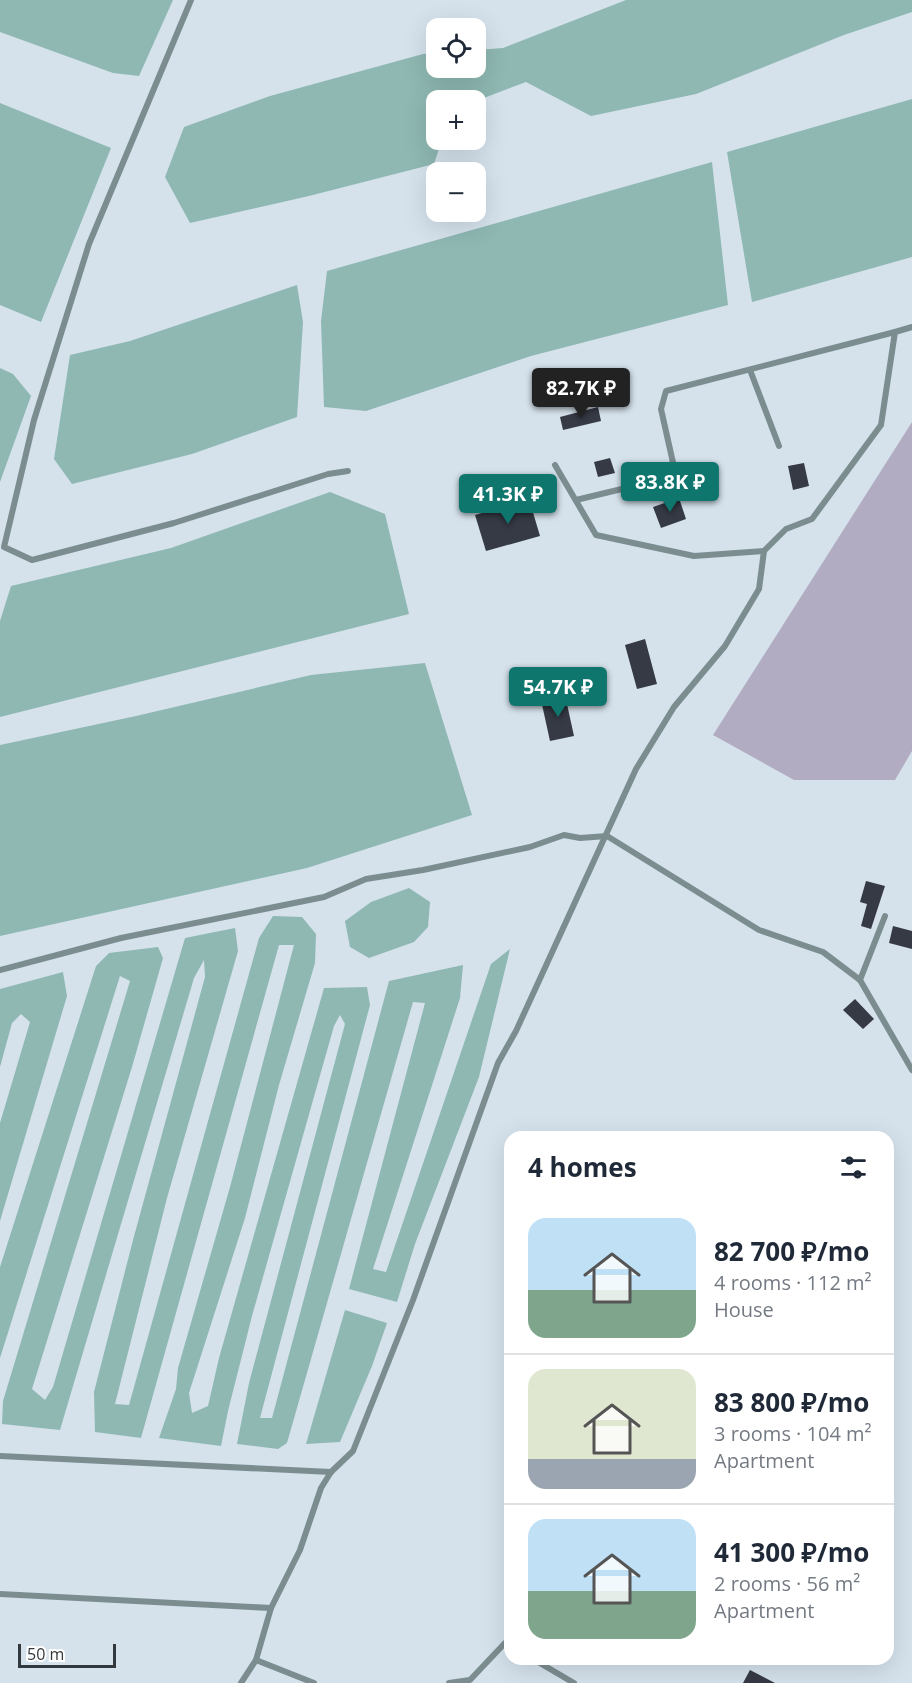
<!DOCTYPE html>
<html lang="en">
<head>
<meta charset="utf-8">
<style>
  body { margin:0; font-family:"Open Sans",sans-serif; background:#f6f6f7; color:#1f2937; height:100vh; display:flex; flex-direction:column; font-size:22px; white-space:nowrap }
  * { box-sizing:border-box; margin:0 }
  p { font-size:20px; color:#747a83 }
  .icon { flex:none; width:33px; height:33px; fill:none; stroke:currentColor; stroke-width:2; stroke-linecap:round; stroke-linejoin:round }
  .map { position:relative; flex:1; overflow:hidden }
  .panel { position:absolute; left:504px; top:1131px; width:390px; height:534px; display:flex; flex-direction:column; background:#fff; border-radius:18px; box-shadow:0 6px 24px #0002 }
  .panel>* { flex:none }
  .tools { position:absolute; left:426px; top:18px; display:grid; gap:12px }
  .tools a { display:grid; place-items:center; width:60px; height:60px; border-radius:12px; background:#fff; box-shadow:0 6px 24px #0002; font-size:30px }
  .scale { position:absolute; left:18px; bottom:15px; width:98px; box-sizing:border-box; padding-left:6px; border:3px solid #33383c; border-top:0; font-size:16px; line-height:21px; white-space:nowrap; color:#33383c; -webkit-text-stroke:4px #fff; paint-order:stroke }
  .price { position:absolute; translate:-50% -51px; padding:0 14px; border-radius:6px; background:#0f766e; color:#fff; font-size:20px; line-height:39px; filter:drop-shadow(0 2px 3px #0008) }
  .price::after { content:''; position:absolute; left:50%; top:36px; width:18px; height:14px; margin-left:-9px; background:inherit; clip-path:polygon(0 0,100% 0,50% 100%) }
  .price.on { background:#222; color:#fff }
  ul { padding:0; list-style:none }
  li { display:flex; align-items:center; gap:18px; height:150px; padding:0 24px }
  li+li { border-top:2px solid #e0e1e3 }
  li span { display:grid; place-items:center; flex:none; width:168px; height:120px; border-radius:18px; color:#555 }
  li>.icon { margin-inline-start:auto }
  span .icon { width:72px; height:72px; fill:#fffc; stroke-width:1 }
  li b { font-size:26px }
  h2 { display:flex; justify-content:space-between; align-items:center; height:72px; padding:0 24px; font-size:26px }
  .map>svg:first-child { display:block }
</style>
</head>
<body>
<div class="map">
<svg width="912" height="1683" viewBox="0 0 912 1683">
  <rect width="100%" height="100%" fill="#d5e2ec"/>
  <path fill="#b2acc3" d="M912,422v329l-17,29h-101l-81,-45z"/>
  <g fill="#8fb8b3">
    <path d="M0,0h173l-34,76 -26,-3 -113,-41z"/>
    <path d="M626,0h286v12l-68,23 -148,59 -105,22 -65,-34 -50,19 -40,-1v40h6l-8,24 -125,32 -119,27 -25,-46 19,-50 86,-31 153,-42 13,-1v15h40v-18l27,-2z"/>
    <path d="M912,99v158l-160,45 -25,-150z"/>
    <path d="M0,103l111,45 -70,174 -41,-17z"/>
    <path d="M712,162l16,143 -197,51 -165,55 -42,-4 -3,-86 6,-50z"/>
    <path d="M297,285l6,37 -6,95 -105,37 -120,30 -18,-25 16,-104 60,-14z"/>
    <path d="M0,368l13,6 18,22 -31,86z"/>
    <path d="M330,492l55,22 24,100 -409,103v-96l11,-35 160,-38z"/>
    <path d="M425,663l47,152 -165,53 -307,68v-191l136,-29 175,-41z"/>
    <path d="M409,888l21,14 -2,25 -14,15 -45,16 -19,-11 -5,-26 26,-19z"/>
    <path d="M273,916l29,1 14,17 -1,29 -36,122 -34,133 -56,175 3,20 16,-7 11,-48 105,-370 43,-1 3,18 -110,413h12l117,-437 74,-16 -3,33 -87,271 13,3 105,-308 19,-15 -31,128 -64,167 -18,58 -48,-13 76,-286 -12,-1 -126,441 -9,6 -41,-5 12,-61 96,-359 -5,-9 -6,11 -82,290 -24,95 -7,35 -62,-8 17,-49 2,-21 52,-181 64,-242h-15l-138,493 -46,-6 -1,-40 39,-152 72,-263 -1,-17 -10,18 -134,452 -58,-6 1,-23 127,-420 -10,-5 -120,382v-91l96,-301 13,-13 49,-6 5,11 -31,109 -100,322 13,11 8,-13 132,-449 50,-10 3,23 -71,247 -52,206 14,1 130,-467z"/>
    <path d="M63,972l4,24 -67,225v-98l30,-101 -9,-8 -9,9 -12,44v-78z"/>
    <path d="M345,1310l42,13 -15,43 -32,76 -34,2z"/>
  </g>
  <g fill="#363a45">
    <path d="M598,407l3,14 -38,9 -3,-13z"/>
    <path d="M610,458l5,15 -17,4 -4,-15z"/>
    <path d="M804,463l5,23 -16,4 -5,-24z"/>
    <path d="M679,498l7,21 -25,9 -8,-21z"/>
    <path d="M529,499l11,37 -54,15 -11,-36z"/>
    <path d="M645,639l12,45 -20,5 -12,-44z"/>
    <path d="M565,695l9,41 -24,5 -9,-41z"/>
    <path d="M866,881l19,5 -14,43 -10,-3 6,-22 -7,-2z"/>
    <path d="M893,926l19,5v18l-23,-6z"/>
    <path d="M855,999l19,20 -11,10 -20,-19z"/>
    <path d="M750,1670l25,13h-32z"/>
  </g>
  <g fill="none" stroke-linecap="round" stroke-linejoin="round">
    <g stroke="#7c8d90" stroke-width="6">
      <path d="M191,0l-102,244 -55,176 -30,127 28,13 142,-37 154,-49 20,-3"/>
      <path d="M895,332l17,-5"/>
      <path d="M750,370l29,76"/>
      <path d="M576,500l100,-24 -15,-67 5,-18 229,-59 -14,93 -69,94 -26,10 -22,22"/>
      <path d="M885,916l-25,64 52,90"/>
      <path d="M0,970l121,-32 203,-41 42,-18 57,-9 107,-23 34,-12 16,3 27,-2 152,94 64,22 37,28"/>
      <path d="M0,1456l331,16"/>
      <path d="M0,1594l271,14"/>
      <path d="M533,1659l41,24"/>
      <path d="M241,1683l15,-23"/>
      <path d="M314,1683l-58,-23 15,-52 29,-58 21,-62 10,-16 22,-21 60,-151 85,-237 18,-32 120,-262 38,-62 51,-61 34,-57 5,-38 -70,5 -98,-21 -41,-70"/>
      <path d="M449,1683l21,-3 35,-37 5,3"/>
    </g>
  </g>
</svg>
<div class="tools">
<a><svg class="icon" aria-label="locate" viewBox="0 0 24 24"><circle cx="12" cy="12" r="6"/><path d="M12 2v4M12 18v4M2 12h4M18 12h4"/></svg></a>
<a>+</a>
<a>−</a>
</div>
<div class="scale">50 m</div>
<b class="price on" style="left:581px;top:419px">82.7K ₽</b>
<b class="price" style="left:670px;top:513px">83.8K ₽</b>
<b class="price" style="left:508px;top:525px">41.3K ₽</b>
<b class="price" style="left:558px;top:718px">54.7K ₽</b>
<section class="panel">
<h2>4 homes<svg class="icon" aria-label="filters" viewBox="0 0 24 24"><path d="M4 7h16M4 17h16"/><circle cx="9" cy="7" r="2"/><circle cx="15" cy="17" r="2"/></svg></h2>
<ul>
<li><span style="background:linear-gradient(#bfe0f5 60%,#7fa58c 0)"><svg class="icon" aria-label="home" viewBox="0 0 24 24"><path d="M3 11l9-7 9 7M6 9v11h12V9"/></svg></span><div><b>82 700 ₽/mo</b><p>4 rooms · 112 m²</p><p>House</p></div></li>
<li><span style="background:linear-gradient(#dfe7d0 75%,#9aa5b1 0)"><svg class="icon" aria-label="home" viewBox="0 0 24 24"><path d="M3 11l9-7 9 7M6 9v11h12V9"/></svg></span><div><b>83 800 ₽/mo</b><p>3 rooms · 104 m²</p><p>Apartment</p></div></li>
<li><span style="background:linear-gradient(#bfe0f5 60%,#7fa58c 0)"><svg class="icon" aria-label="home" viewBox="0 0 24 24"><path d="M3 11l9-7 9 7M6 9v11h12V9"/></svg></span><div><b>41 300 ₽/mo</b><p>2 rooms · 56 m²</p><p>Apartment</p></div></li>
</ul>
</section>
</div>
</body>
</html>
